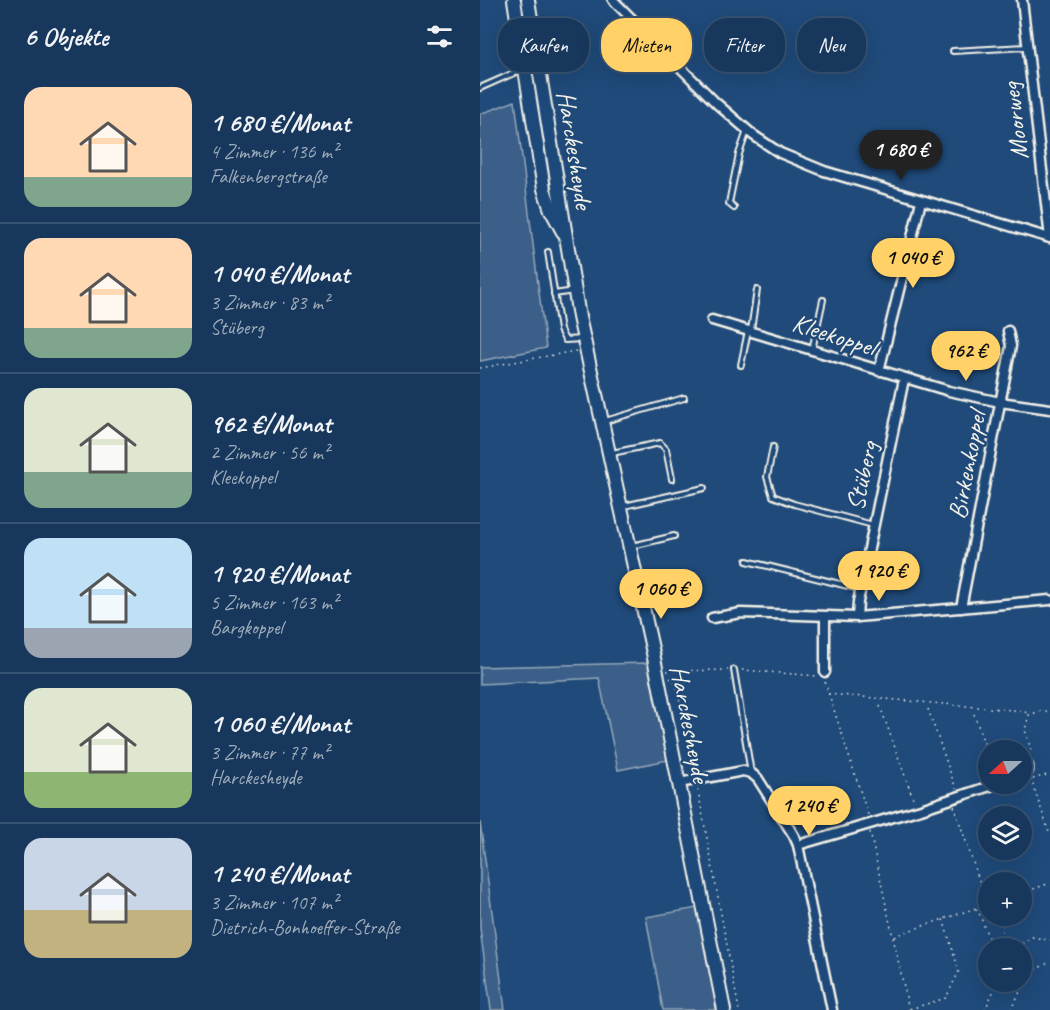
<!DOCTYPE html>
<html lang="de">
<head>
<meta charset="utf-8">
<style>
  body { margin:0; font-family:Caveat,sans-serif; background:#244365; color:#f1f3f6; height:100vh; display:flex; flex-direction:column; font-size:22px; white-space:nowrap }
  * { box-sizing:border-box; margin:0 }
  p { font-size:20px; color:#9eacbb }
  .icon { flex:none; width:33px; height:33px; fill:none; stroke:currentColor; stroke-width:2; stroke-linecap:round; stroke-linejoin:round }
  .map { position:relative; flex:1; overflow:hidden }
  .panel { display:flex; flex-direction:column; background:#17385c; width:480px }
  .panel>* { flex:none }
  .banner { position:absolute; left:18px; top:18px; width:462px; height:54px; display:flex; gap:12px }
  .needle { width:39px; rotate:249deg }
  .fabs { position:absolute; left:498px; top:740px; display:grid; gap:12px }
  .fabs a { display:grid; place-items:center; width:54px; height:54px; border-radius:50%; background:#17385c; box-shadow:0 6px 24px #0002,0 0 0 2px #365272; font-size:30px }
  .price { position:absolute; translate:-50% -51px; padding:0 14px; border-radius:21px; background:#ffd166; color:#111; font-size:20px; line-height:39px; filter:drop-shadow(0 2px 3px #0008) }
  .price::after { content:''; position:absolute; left:50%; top:36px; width:18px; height:14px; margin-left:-9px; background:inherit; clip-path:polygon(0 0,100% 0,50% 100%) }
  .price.selected { background:#222; color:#fff }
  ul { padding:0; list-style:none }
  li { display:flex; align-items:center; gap:18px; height:150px; padding:0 24px }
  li+li { border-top:2px solid #365272 }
  li span { display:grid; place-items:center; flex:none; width:168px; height:120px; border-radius:18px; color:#555 }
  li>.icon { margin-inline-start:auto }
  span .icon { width:72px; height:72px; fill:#fffc; stroke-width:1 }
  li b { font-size:26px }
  h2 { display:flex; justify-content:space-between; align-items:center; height:72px; padding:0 24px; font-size:26px }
  .tag { padding:0 21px; border-radius:24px; background:#17385c; box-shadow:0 6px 24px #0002,0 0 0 2px #365272; font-size:21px; line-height:54px }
  .tag.selected { background:#ffd166; color:#111 }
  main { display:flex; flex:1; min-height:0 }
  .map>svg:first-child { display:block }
</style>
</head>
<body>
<main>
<section class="panel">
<h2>6 Objekte<svg class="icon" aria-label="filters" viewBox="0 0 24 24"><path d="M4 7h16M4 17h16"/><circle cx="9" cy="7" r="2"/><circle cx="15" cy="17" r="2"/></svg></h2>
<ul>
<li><span style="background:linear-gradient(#ffd9b3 75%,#7fa58c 0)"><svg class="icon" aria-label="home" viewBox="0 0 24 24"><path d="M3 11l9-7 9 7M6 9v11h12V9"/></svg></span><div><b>1 680 €/Monat</b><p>4 Zimmer · 136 m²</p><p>Falkenbergstraße</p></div></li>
<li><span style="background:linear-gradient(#ffd9b3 75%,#7fa58c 0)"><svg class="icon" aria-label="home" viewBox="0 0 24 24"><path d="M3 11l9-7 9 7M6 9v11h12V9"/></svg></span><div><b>1 040 €/Monat</b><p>3 Zimmer · 83 m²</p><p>Stüberg</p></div></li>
<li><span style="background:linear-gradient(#dfe7d0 70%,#7fa58c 0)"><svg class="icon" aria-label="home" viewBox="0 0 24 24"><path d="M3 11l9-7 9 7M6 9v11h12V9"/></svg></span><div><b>962 €/Monat</b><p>2 Zimmer · 56 m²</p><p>Kleekoppel</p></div></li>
<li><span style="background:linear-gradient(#bfe0f5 75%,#9aa5b1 0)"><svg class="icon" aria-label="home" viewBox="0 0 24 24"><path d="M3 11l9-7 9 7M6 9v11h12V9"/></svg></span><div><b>1 920 €/Monat</b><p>5 Zimmer · 163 m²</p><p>Bargkoppel</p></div></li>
<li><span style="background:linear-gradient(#dfe7d0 70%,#8fb573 0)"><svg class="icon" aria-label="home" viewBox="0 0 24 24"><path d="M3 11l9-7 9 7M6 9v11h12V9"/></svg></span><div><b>1 060 €/Monat</b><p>3 Zimmer · 77 m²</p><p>Harckesheyde</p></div></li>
<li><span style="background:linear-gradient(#c9d6e8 60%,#c2b280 0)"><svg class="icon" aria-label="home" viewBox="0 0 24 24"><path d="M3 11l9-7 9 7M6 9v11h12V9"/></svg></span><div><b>1 240 €/Monat</b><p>3 Zimmer · 107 m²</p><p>Dietrich-Bonhoeffer-Straße</p></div></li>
</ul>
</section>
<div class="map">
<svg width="570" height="1010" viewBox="0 0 570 1010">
  <rect width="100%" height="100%" fill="#1f4a7a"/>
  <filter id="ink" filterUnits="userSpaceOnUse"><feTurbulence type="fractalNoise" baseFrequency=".0167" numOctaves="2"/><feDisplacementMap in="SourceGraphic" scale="12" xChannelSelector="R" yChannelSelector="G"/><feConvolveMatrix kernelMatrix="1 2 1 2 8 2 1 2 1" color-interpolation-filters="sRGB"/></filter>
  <g filter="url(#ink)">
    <g fill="#3a5f88" stroke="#97a8b8" stroke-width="1.5">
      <path d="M37,0h7l18,109 -7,2z"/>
      <path d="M35,101l31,247 -66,13v-247z"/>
      <path d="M63,116l12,81 -1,6 -5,-5 -13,-80z"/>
      <path d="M168,663l20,97 -50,10 -19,-92 -119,6v-17z"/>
      <path d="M0,822l25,188h-14l-11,-82z"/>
      <path d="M217,908l20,102h-54l-17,-93z"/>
    </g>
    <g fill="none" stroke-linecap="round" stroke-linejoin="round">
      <defs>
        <g id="service">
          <path d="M473,51l74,-4"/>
          <path d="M0,88l43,-19"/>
          <path d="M254,208l-5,-4 1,-6 9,-44 8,-23"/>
          <path d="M68,252l12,78 5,10 18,-1"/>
          <path d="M74,294l20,-3"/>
          <path d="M271,330l6,-40"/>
          <path d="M332,350l11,-50"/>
          <path d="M261,365l7,-34"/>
          <path d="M125,421l79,-23"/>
          <path d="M293,447l-6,30 6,19 21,8 79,21"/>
          <path d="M132,453l48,-10 6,6 6,30"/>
          <path d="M144,506l80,-18"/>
          <path d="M152,546l42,-10"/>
          <path d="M267,561l113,28"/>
          <path d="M254,670l17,103"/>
        </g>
        <g id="minor">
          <path d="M133,0l103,103 37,32 27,18 44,18 226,67"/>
          <path d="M542,0l28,238"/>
          <path d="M232,320l237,71 51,11 50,7"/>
          <path d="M399,371l42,-170"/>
          <path d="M481,608l50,-262 -3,-15"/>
          <path d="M377,617l1,-15 46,-223"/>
          <path d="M232,618l29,-5 116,4 193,-17"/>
          <path d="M345,672v-55"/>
          <path d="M542,760l6,6v5l-6,6"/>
          <path d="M199,783l64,-12 8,2 7,6 36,57 4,9 34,165"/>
          <path d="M318,845l123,-36 78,-26"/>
        </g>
        <g id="secondary">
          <path d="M34,0l30,189 7,21 12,22"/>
          <path d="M48,0l51,317 74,336 71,357"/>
        </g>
      </defs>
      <use href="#service" stroke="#f4f1e8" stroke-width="8"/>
      <use href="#minor" stroke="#f4f1e8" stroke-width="13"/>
      <use href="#secondary" stroke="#f4f1e8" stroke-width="16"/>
      <g stroke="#f4f1e8" stroke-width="1.5" stroke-dasharray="1.5 4.5" stroke-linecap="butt">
        <path d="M0,368l96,-17"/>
        <path d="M262,670l76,6"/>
        <path d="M187,671l61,-1"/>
        <path d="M190,678l4,3 3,6 17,83"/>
        <path d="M345,682l43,133"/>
        <path d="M348,694l196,17 5,4"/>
        <path d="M400,706l34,95"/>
        <path d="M448,709l28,80"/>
        <path d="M494,714l14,41"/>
        <path d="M549,756l2,-6 -6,-20 4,-15 11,-4 10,2"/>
        <path d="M551,779l19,56"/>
        <path d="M553,779l17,-5"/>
        <path d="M218,790l41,220"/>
        <path d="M474,806l30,89v10"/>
        <path d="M390,832l39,178"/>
        <path d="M542,893l28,-10"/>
        <path d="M496,909l4,6 12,33"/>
        <path d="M415,937l10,-5 83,-28"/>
        <path d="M523,938l15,10"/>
        <path d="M512,944l10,-6 1,-23"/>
        <path d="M537,947l15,-10 18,3"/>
        <path d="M542,954l7,5 4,11"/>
        <path d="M430,1009l36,-11 13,-27 -16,-52"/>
        <path d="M505,1010l13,-29"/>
        <path d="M531,1010l18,-37 21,-11"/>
      </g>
      <use href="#service" stroke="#1f4a7a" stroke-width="4"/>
      <use href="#minor" stroke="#1f4a7a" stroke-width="8"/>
      <use href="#secondary" stroke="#1f4a7a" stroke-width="12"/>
    </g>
  </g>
  <g text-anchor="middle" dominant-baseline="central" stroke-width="5" stroke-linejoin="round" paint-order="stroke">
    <g font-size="26" fill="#f4f1e8" stroke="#1f4a7a">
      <text transform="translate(535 121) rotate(-97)">Moorweg</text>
      <text transform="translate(95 150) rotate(81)">Harckesheyde</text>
      <text transform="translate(354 335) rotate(18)">Kleekoppel</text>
      <text transform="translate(487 465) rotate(-79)">Birkenkoppel</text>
      <text transform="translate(382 476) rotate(-78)">Stüberg</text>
      <text transform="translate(210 724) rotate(79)">Harckesheyde</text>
    </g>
  </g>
</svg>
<div class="fabs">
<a><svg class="needle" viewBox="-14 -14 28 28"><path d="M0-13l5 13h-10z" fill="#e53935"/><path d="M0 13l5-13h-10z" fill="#9eacbb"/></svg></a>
<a><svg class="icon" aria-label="layers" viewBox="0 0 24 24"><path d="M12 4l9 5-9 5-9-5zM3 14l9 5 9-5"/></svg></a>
<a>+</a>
<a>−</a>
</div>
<b class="price selected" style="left:421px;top:181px">1 680 €</b>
<b class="price" style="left:433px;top:289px">1 040 €</b>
<b class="price" style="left:486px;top:382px">962 €</b>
<b class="price" style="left:399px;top:602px">1 920 €</b>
<b class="price" style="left:181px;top:620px">1 060 €</b>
<b class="price" style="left:329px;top:837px">1 240 €</b>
<div class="banner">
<a class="tag">Kaufen</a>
<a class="tag selected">Mieten</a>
<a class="tag">Filter</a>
<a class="tag">Neu</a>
</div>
</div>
</main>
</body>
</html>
